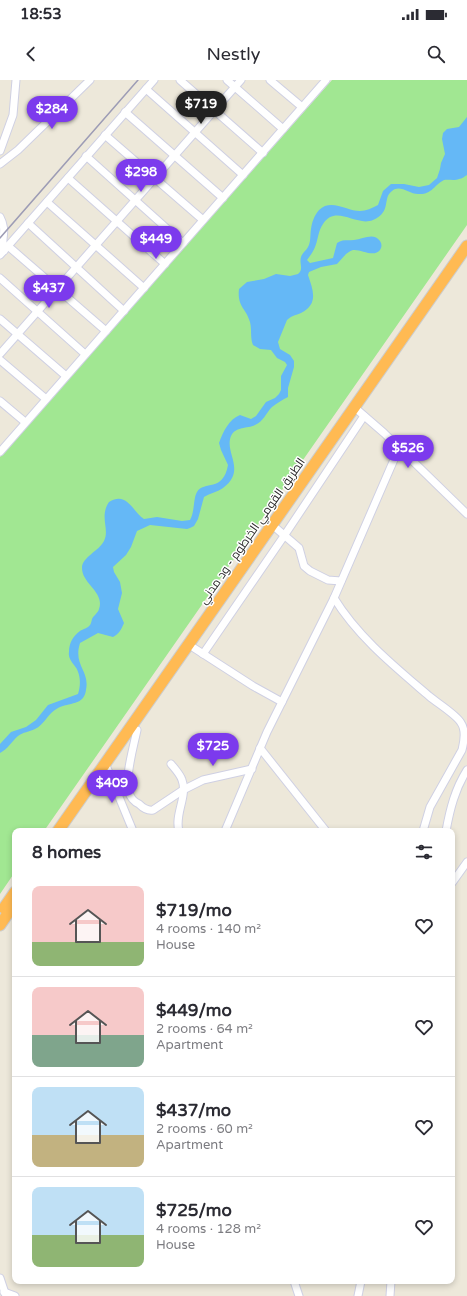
<!DOCTYPE html>
<html lang="en">
<head>
<meta charset="utf-8">
<style>
  body { margin:0; font-family:"Varela Round",Cairo,sans-serif; background:#f2f2f3; color:#2b2b33; height:100vh; display:flex; flex-direction:column; font-size:15px; white-space:nowrap }
  * { box-sizing:border-box; margin:0 }
  p { font-size:13px; color:#7c7c81 }
  .icon { flex:none; width:22px; height:22px; fill:none; stroke:currentColor; stroke-width:2; stroke-linecap:round; stroke-linejoin:round }
  .map { position:relative; flex:1; overflow:hidden }
  .details { position:absolute; left:12px; top:748px; width:443px; height:456px; display:flex; flex-direction:column; background:#fff; border-radius:8px; box-shadow:0 2px 6px #0003 }
  .details>* { flex:none }
  .price { position:absolute; translate:-50% -34px; padding:0 9px; border-radius:14px; background:#7c3aed; color:#fff; font-size:13px; line-height:26px; filter:drop-shadow(0 1px 2px #0008) }
  .price::after { content:''; position:absolute; left:50%; top:24px; width:12px; height:9px; margin-left:-6px; background:inherit; clip-path:polygon(0 0,100% 0,50% 100%) }
  .price.active { background:#222; color:#fff }
  ul { padding:0; list-style:none }
  li { display:flex; align-items:center; gap:12px; height:100px; padding:0 20px }
  li+li { border-top:1px solid #e1e1e2 }
  li span { display:grid; place-items:center; flex:none; width:112px; height:80px; border-radius:8px; color:#555 }
  li>.icon { margin-inline-start:auto }
  span .icon { width:48px; height:48px; fill:#fffc; stroke-width:1 }
  li b { font-size:17px }
  h2 { display:flex; justify-content:space-between; align-items:center; height:48px; padding:0 20px; font-size:17px }
  .status { display:flex; justify-content:space-between; align-items:center; height:28px; padding:0 20px; background:#fff; direction:ltr }
  .status svg { height:11px; fill:currentColor }
  header { display:flex; justify-content:space-between; align-items:center; height:52px; padding:0 20px; background:#fff; font-size:18px; font-weight:600 }
  .map>svg:first-child { display:block }
</style>
</head>
<body>
<div class="status"><b>18:53</b><svg viewBox="0 0 49 12"><path d="M0 12V9h3v3zM5 12V6h3v6zM10 12V3h3v9zM15 12V0h3v12zM26 1h20v11H26zM47 4h2v5h-2z"/></svg></div>
<header><svg class="icon" aria-label="back" viewBox="0 0 24 24"><path d="M15 5l-7 7 7 7"/></svg>Nestly<svg class="icon" aria-label="search" viewBox="0 0 24 24"><circle cx="10" cy="10" r="6"/><path d="M15 15l6 6"/></svg></header>
<div class="map">
<svg width="467" height="1216" viewBox="0 0 467 1216">
  <rect width="100%" height="100%" fill="#ede8da"/>
  <path fill="#a1e792" d="M332,0h135v145l-423,606h-29v41l-15,22v-437z"/>
  <path fill="#65b8f6" d="M467,37v58c-2,1 -5,4 -8,4 -5,2 -11,0 -15,1 -10,5 -12,15 -26,14 -9,0 -18,-10 -26,-3 -10,7 0,21 -19,29 -17,7 -37,-16 -50,4 -5,7 -5,16 -8,23 -2,5 -5,9 -8,13l3,3 23,-5 4,-15c6,-4 10,-2 17,-3 9,-1 20,-8 26,1 2,3 2,6 0,9 -6,8 -19,-1 -27,0 -7,2 -11,9 -16,14l-16,3 -12,5 -1,3c5,15 11,29 -7,38 -5,2 -10,3 -14,7l-9,22 2,7 10,6 4,6v6l-6,21v9c-6,3 -11,6 -16,10 -6,6 -9,15 -17,18 -8,4 -19,1 -24,11 -7,17 16,34 -8,52 -5,4 -13,5 -19,9l-6,22 -4,7 -4,2 -3,1 -37,-4 -13,6 -6,16 -5,8 -13,12 1,5 6,10 2,11 -4,16 6,14c-3,7 -5,11 -11,14l-15,-4 -18,10c-7,23 10,27 6,47 -2,16 -17,12 -28,18 -10,5 -14,17 -23,21 -6,3 -12,3 -17,7 -7,6 -10,13 -18,17v-9l11,-12 15,-5 10,-7 12,-15 30,-11c3,-9 3,-21 -4,-29 -3,-4 -6,-8 -5,-13 0,-9 4,-16 11,-21 3,-2 8,-3 10,-6 1,-1 2,-6 2,-6 2,-4 6,-6 7,-10 6,-17 -17,-25 -17,-41 0,-11 17,-17 22,-27 6,-12 -5,-24 5,-39 18,-11 23,9 35,17l13,-2 25,4 8,-1c5,-9 3,-21 7,-28 7,-12 26,1 31,-27l-7,-15 -2,-7c4,-11 10,-24 21,-28l11,4 5,-3 10,-14 9,-4 4,-4 2,-4v-14l6,-11 -2,-3 -8,-4 -6,-8 -11,-1 -7,-4c-3,-7 -1,-15 -3,-23 -4,-14 -13,-15 -11,-33l8,-7 17,-3 12,-5 14,2 8,-2c6,-5 1,-10 3,-17 1,-4 5,-6 7,-10 3,-5 2,-12 3,-18 1,-7 3,-13 8,-19 12,-12 28,1 41,1 6,0 12,-3 18,-6l5,-14 8,-7h13l15,3 10,-2 8,-7 3,-9 1,-6 4,-9 -3,-15 1,-6 4,-4 12,-2z"/>
  <g fill="none" stroke-linecap="round" stroke-linejoin="round">
    <defs>
      <g id="minor">
        <path d="M180,0l83,73"/>
        <path d="M227,0l56,49"/>
        <path d="M270,0l32,27"/>
        <path d="M146,9l97,86"/>
        <path d="M125,32l98,86"/>
        <path d="M105,55l98,85"/>
        <path d="M0,71l13,-36 3,-35"/>
        <path d="M86,76l97,87"/>
        <path d="M0,84l18,-14 72,-70"/>
        <path d="M68,98l97,86"/>
        <path d="M47,122l97,86"/>
        <path d="M0,137c8,15 0,21 4,34"/>
        <path d="M28,143l96,88"/>
        <path d="M8,166l98,85"/>
        <path d="M0,175l154,-175"/>
        <path d="M0,198l85,76"/>
        <path d="M0,239l66,57"/>
        <path d="M0,274l241,-274"/>
        <path d="M0,280l46,39"/>
        <path d="M0,321l25,21"/>
        <path d="M354,327l30,26 83,81"/>
        <path d="M0,372l326,-372"/>
        <path d="M277,449l22,19 5,18 6,5 18,9 13,1"/>
        <path d="M334,518c24,39 60,68 95,98 8,7 28,19 32,27 5,7 3,19 1,27l-32,57 -7,24"/>
        <path d="M194,568l59,38 29,16"/>
        <path d="M203,574l81,-118 80,-120"/>
        <path d="M137,650c-3,15 -13,49 -8,62 1,5 5,10 10,12 4,4 8,7 14,6l30,-20 20,-10 49,-11"/>
        <path d="M260,668l66,83"/>
        <path d="M105,683l28,68"/>
        <path d="M171,684c4,5 9,10 11,16 6,16 -8,35 -3,51"/>
        <path d="M225,751l42,-99 67,-134 65,-150"/>
        <path d="M446,751c4,-22 9,-42 21,-61"/>
        <path d="M452,803l15,-21"/>
        <path d="M0,1198l6,18"/>
        <path d="M294,1201l5,15"/>
        <path d="M4,1212l11,4"/>
        <path d="M358,1216l3,-15"/>
        <path d="M390,1216l1,-15"/>
      </g>
      <g id="highway">
        <path d="M96,708h20"/>
        <path d="M58,751l409,-585"/>
        <path d="M4,828l11,-16"/>
        <path d="M0,845l15,-22"/>
      </g>
    </defs>
    <use href="#minor" stroke="#cfd0e3" stroke-width="9"/>
    <use href="#highway" stroke="#ccc" stroke-width="13"/>
    <use href="#minor" stroke="#fff" stroke-width="7"/>
    <use href="#highway" stroke="#ffba53" stroke-width="11"/>
    <path stroke="#9d9cb5" stroke-width="1.5" d="M0,158l138,-158"/>
  </g>
  <g text-anchor="middle" dominant-baseline="central" stroke-width="3" stroke-linejoin="round" paint-order="stroke">
    <g font-size="12" fill="#292929" stroke="#fff">
      <text transform="translate(252 451) rotate(-55)">الطريق القومي الخرطوم - ود مدني</text>
    </g>
  </g>
</svg>
<b class="price active" style="left:201px;top:45px">$719</b>
<b class="price" style="left:52px;top:50px">$284</b>
<b class="price" style="left:141px;top:113px">$298</b>
<b class="price" style="left:156px;top:180px">$449</b>
<b class="price" style="left:49px;top:229px">$437</b>
<b class="price" style="left:408px;top:389px">$526</b>
<b class="price" style="left:213px;top:687px">$725</b>
<b class="price" style="left:112px;top:724px">$409</b>
<section class="details">
<h2>8 homes<svg class="icon" aria-label="filters" viewBox="0 0 24 24"><path d="M4 7h16M4 17h16"/><circle cx="9" cy="7" r="2"/><circle cx="15" cy="17" r="2"/></svg></h2>
<ul>
<li><span style="background:linear-gradient(#f6c9c9 70%,#8fb573 0)"><svg class="icon" aria-label="home" viewBox="0 0 24 24"><path d="M3 11l9-7 9 7M6 9v11h12V9"/></svg></span><div><b>$719/mo</b><p>4 rooms · 140 m²</p><p>House</p></div><svg class="icon" aria-label="heart" viewBox="0 0 24 24"><path d="M12 20l-8-8c-3-5 5-10 8-4 3-6 11-1 8 4z"/></svg></li>
<li><span style="background:linear-gradient(#f6c9c9 60%,#7fa58c 0)"><svg class="icon" aria-label="home" viewBox="0 0 24 24"><path d="M3 11l9-7 9 7M6 9v11h12V9"/></svg></span><div><b>$449/mo</b><p>2 rooms · 64 m²</p><p>Apartment</p></div><svg class="icon" aria-label="heart" viewBox="0 0 24 24"><path d="M12 20l-8-8c-3-5 5-10 8-4 3-6 11-1 8 4z"/></svg></li>
<li><span style="background:linear-gradient(#bfe0f5 60%,#c2b280 0)"><svg class="icon" aria-label="home" viewBox="0 0 24 24"><path d="M3 11l9-7 9 7M6 9v11h12V9"/></svg></span><div><b>$437/mo</b><p>2 rooms · 60 m²</p><p>Apartment</p></div><svg class="icon" aria-label="heart" viewBox="0 0 24 24"><path d="M12 20l-8-8c-3-5 5-10 8-4 3-6 11-1 8 4z"/></svg></li>
<li><span style="background:linear-gradient(#bfe0f5 60%,#8fb573 0)"><svg class="icon" aria-label="home" viewBox="0 0 24 24"><path d="M3 11l9-7 9 7M6 9v11h12V9"/></svg></span><div><b>$725/mo</b><p>4 rooms · 128 m²</p><p>House</p></div><svg class="icon" aria-label="heart" viewBox="0 0 24 24"><path d="M12 20l-8-8c-3-5 5-10 8-4 3-6 11-1 8 4z"/></svg></li>
</ul>
</section>
</div>
</body>
</html>
